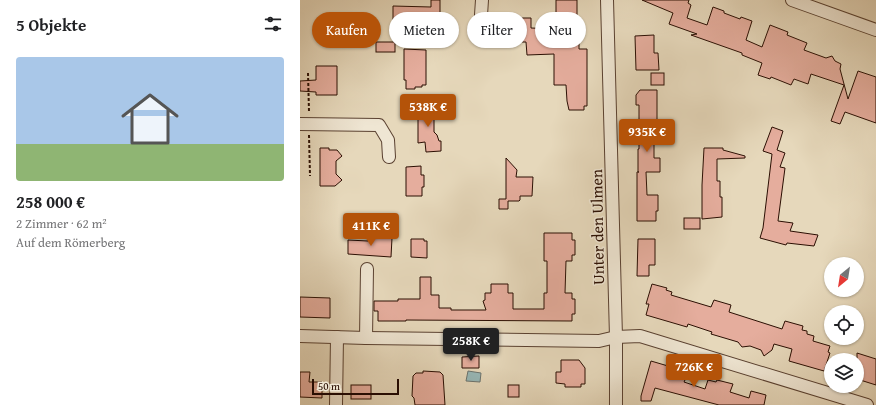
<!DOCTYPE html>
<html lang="de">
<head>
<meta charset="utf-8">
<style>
  body { margin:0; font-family:"Gentium Book Plus",serif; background:#f2f2f2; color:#202124; height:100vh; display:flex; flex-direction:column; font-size:15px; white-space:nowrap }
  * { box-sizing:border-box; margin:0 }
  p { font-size:13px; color:#757577 }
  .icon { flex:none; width:22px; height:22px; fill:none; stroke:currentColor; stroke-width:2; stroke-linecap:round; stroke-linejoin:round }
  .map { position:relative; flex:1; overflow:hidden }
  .sheet { display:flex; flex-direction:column; background:#fff; width:300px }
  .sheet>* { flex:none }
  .hud { position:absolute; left:12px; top:12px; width:380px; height:36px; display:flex; gap:8px }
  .needle { width:26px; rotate:210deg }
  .controls { position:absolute; left:524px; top:257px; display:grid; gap:8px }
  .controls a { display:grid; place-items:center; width:40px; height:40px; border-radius:50%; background:#fff; box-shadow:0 1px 3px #0004; font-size:20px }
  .scale { position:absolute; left:12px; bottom:10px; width:87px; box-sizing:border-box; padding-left:4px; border:2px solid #2b0f03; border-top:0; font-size:11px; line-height:14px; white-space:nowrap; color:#2b0f03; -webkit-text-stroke:3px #efe6d3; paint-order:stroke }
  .price { position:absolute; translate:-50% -34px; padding:0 9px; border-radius:4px; background:#b45309; color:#fff; font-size:13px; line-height:26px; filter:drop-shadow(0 1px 2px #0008) }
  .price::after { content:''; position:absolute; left:50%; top:24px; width:12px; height:9px; margin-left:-6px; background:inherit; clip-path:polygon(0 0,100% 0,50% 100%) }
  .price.selected { background:#222; color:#fff }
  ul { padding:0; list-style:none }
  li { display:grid; align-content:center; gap:8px; height:212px; padding:0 16px }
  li+li { border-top:1px solid #e0e0e0 }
  li span { display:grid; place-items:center; height:124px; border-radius:4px; color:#555 }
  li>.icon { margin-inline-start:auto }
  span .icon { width:72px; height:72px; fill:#fffc; stroke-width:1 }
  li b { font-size:17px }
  h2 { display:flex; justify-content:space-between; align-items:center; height:48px; padding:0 16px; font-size:17px }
  .tag { padding:0 14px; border-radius:18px; background:#fff; box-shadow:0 1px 3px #0004; font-size:14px; line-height:36px }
  .tag.selected { background:#b45309; color:#fff }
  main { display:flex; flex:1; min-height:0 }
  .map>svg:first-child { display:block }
</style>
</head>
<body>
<main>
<section class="sheet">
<h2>5 Objekte<svg class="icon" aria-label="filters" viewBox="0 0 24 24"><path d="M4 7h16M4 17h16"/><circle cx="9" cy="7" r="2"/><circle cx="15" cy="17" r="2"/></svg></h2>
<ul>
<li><span style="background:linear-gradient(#a9c7e8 70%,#8fb573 0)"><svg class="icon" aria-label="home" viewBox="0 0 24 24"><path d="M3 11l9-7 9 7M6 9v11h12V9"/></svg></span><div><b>258 000 €</b><p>2 Zimmer · 62 m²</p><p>Auf dem Römerberg</p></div></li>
</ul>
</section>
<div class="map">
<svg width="576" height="405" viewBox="0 0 576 405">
  <rect width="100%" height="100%" fill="#e6d8bb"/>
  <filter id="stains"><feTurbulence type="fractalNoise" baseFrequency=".005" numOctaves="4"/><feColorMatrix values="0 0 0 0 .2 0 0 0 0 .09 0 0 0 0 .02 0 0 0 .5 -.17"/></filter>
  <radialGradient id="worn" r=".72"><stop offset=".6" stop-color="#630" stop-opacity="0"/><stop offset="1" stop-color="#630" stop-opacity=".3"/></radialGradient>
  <path fill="#98b8b7" stroke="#6c746f" d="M168,371l13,2 -1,9 -14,-1z"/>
  <g fill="#e5ad9d" stroke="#2b0f03">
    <path d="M131,0h9v42h-11v-13h-36v-23l38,1z"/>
    <path d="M256,0h21v18h2v31h8v57h-3v4h-15l-2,-9 -1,-16h-12v-31l-27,1 -1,-13h-5v-24h10v10l25,1z"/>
    <path d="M342,0h47l-1,3 3,2 -4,13 20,7 6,-18 11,4v2l16,6 1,-2 11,4 -6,19 16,7 8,-22 18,7 -1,3 20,8 -3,7 22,8 6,-2 3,5 6,3 -1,5 8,30 10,-28 18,6v46l-31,-11 -5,12 -9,-3 13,-36 -33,-11 -3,10 -14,-5 -3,6 -20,-8 -1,2 -12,-4 4,-12 -20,-8v-2l-51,-18 6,-1 -28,-10 4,-11z"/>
    <path d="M177,30h20v6l8,6h-28z"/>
    <path d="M354,35v18h4l1,17h-23l-1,-34z"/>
    <rect x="76" y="42" width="19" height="10"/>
    <path d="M104,49l22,1v35h-4v2h-7v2h-9v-9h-2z"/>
    <path d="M16,66h21v29h-21v-3l-16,-1v-10l16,-1z"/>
    <rect x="351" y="73" width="13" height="12"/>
    <path d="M340,90h17v32h6v10h-2v7l-7,1v18h6v14h-14l1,23h11v16h-2v10h-19v-49h2h-1v-23h1v-44h-3v-10z"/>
    <path d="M118,106h15l8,6 -7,6v14l3,3 2,6h2v10l-15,1 -1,-10 -7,1z"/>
    <path d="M472,127l11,4 -6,19 8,3 -5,14 5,1 -7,53 15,2 -3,8 28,4 -4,11 -27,-3 -1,2 -26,-7 3,-10 9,-74 -9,-3z"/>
    <path d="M20,148h9v2h8l5,6 -6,5v13l6,6 -7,6h-15z"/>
    <path d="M404,148h19v2l22,6v2l-28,1v22h3v16h2v20l-20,2v-34z"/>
    <path d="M206,158l11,12 -1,7h17l-1,19h-12v4l-1,1h-11v8h-9v-10h7z"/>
    <path d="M121,166v9h3v12h-2v9h-16v-29z"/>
    <rect x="384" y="218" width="16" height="11"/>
    <path d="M244,233h28v7h3v15h-3v6h-6l-1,32h7v6h3v15h-3v7l-166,-1v1h-28v-10h-4v-10h24v-2h22v-22h11v18h8v13h12v2h35l-3,-9 2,-1v-7h6v-9h17v9h5v16h31v-16h3v-32h-3z"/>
    <path d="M68,235h12v3h12l-1,19 -43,-3v-14l20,1z"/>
    <path d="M111,239h13v2h3v17l-16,-1z"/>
    <path d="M338,239h17v26h-6v11h-12z"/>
    <path d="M352,284l15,4 -1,2 6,2 -1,3 40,12 3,-7 17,5 -2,7 53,17 3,-8 18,5 -1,4 5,1v3l7,2 -1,5 17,5 -2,6 2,1 -6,18 -35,-10 3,-12 -18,-5 -2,6 -8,6 -3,-6 -11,-4 -8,1 -4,-5 -27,-8 1,-2 -24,-8 -1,3 -41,-12 3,-11h-3z"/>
    <path d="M0,297l30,1v20l-30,-1z"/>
    <path d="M557,353l19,6v26l-19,-6z"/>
    <path d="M179,356v12h-17v-11z"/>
    <path d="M261,360h18l6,8v16h-4v3h-16v-3l-9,-1v-11h5z"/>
    <path d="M351,361l34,10 -3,8 3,1 -1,2 21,7 3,-9 8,2 1,-2 16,4 -3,8 19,6 2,-7 15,4 -2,10h-45l-64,-17 -4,13h-10v-5z"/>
    <path d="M123,371l17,1 3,3 2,30h-30l-1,-7 -2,-2 1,-20 3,-3h7z"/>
    <path d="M0,372h10l-1,10h13v16l-22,-1z"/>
    <rect x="51" y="385" width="20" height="14"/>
    <rect x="208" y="385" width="11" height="12"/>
  </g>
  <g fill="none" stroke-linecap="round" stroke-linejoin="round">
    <defs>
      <g id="minor">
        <path d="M307,0l9,337v68"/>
        <path d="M492,0l84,30"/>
        <path d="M181,15l1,-15"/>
        <path d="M0,124l79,1 9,15 1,17"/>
        <path d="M0,336l66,2 233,3 17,-4 24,-1 227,69"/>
        <path d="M66,338l1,-69"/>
        <path d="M36,405l1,-68"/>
      </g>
    </defs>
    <use href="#minor" stroke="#5a4131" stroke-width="14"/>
    <g stroke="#2b0f03" stroke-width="2" stroke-dasharray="3 2" stroke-linecap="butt">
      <path d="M8,73l1,39"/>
      <path d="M9,135l1,41"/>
    </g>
    <use href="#minor" stroke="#efe6d3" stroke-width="12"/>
  </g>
  <g text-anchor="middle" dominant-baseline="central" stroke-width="3" stroke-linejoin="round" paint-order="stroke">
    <g font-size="16" fill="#2b0f03" stroke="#efe6d3">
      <text transform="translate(297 227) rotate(-91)">Unter den Ulmen</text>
    </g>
  </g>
  <rect width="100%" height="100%" filter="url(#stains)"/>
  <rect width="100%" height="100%" fill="url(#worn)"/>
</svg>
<div class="controls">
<a><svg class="needle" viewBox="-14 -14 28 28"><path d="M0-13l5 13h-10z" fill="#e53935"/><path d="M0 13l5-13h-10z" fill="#757577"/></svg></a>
<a><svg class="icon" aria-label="locate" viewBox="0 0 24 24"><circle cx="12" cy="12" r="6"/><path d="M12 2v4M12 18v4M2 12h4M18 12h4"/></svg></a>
<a><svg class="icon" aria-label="layers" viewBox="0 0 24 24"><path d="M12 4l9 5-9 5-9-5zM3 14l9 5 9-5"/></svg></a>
</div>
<div class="scale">50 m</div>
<b class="price" style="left:128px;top:128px">538K €</b>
<b class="price" style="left:347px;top:153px">935K €</b>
<b class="price" style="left:71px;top:247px">411K €</b>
<b class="price selected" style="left:171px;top:362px">258K €</b>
<b class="price" style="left:394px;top:388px">726K €</b>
<div class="hud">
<a class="tag selected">Kaufen</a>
<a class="tag">Mieten</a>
<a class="tag">Filter</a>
<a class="tag">Neu</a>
</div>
</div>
</main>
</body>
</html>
